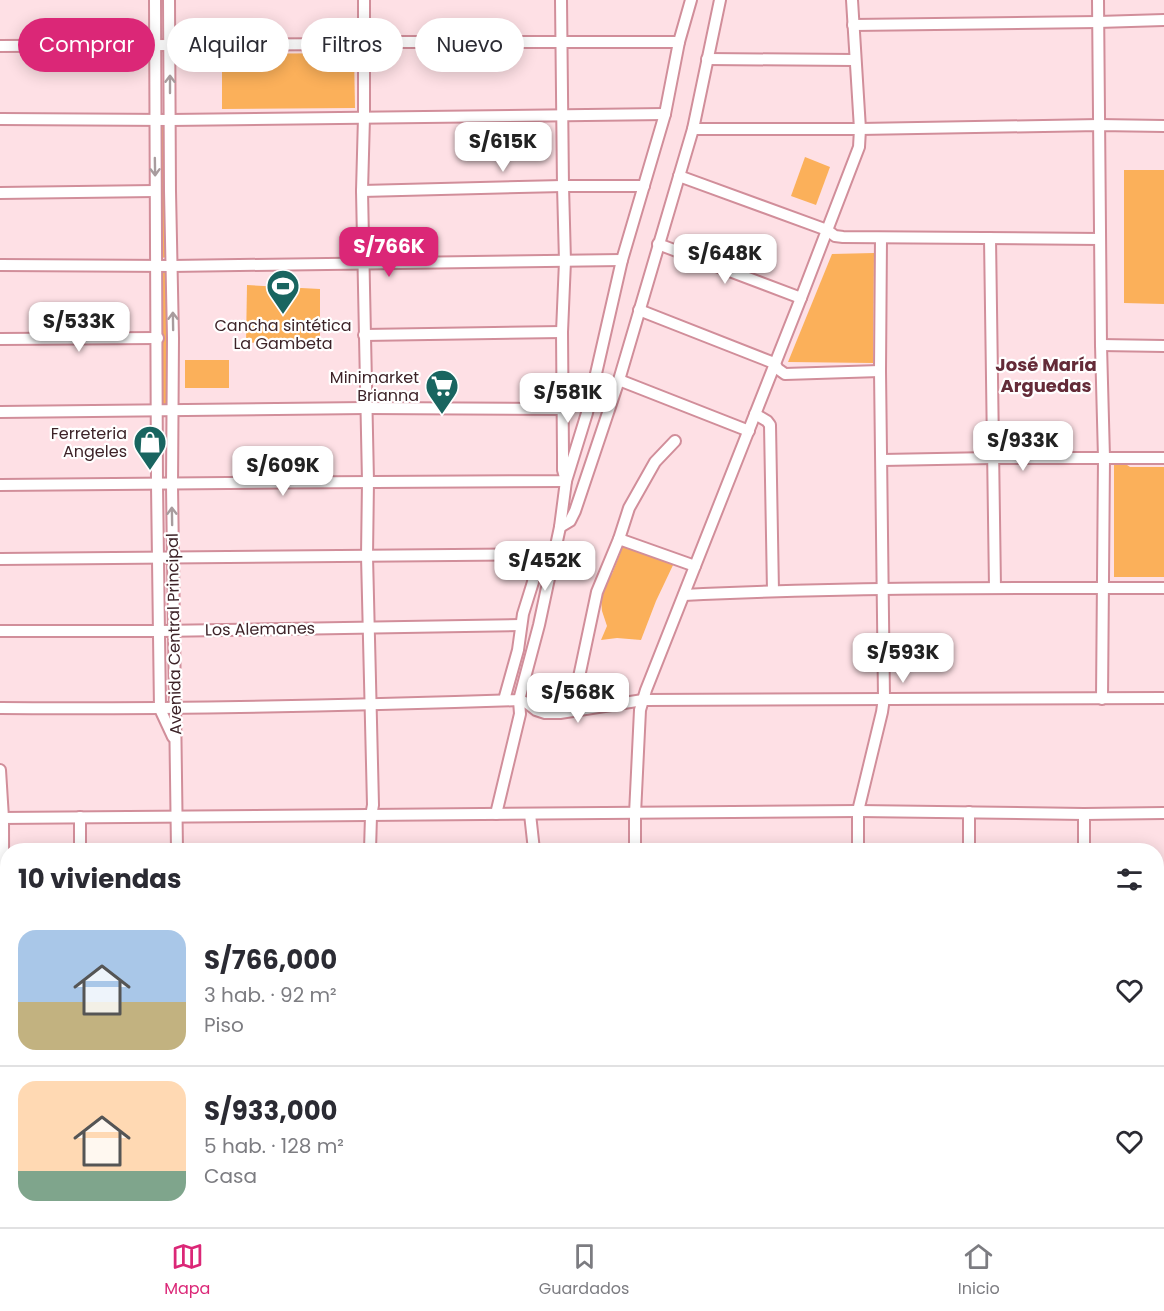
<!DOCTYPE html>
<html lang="es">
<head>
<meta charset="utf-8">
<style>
  body { margin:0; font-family:Poppins,sans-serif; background:#f2f2f3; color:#2b2b33; height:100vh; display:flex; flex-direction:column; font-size:22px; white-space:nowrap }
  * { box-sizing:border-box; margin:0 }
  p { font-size:20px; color:#7c7c81 }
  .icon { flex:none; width:33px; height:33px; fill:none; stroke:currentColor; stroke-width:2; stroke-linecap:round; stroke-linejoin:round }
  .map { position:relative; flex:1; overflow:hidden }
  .sheet { position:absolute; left:0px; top:843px; width:1164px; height:384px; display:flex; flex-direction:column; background:#fff; border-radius:24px 24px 0 0; box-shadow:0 3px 15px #0003 }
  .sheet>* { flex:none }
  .banner { position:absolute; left:18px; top:18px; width:600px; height:54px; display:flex; gap:12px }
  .price { position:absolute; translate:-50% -51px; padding:0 14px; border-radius:12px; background:#fff; color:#222; font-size:20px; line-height:39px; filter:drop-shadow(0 2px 3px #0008) }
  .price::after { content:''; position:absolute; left:50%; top:36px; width:18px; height:14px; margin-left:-9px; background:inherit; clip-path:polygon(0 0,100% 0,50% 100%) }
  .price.on { background:#db2777; color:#fff }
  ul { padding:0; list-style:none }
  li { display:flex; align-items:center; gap:18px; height:150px; padding:0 18px }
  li+li { border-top:2px solid #e1e1e2 }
  li span { display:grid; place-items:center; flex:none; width:168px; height:120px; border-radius:18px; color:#555 }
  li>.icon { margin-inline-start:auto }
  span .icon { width:72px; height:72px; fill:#fffc; stroke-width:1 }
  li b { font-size:26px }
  h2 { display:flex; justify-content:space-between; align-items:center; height:72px; padding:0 18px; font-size:26px }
  .tag { padding:0 21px; border-radius:27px; background:#fff; box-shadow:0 3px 15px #0003; font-size:21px; line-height:54px }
  .tag.on { background:#db2777; color:#fff }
  .tab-bar { display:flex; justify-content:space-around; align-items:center; height:84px; border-top:2px solid #e1e1e2; background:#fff; font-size:16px; color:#7c7c81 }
  .tab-bar a { display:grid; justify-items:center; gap:3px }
  .tab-bar .on { color:#db2777 }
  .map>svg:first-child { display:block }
</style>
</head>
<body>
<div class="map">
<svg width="1164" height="1227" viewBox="0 0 1164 1227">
  <rect width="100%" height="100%" fill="#fee0e5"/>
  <g fill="#fbb05a">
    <path d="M354,53l1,55 -133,1v-55z"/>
    <path d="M160,127h4l2,130 -4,1z"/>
    <path d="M805,157l25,10 -14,38 -25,-9z"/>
    <path d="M1124,170h40v134l-40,-1z"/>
    <path d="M874,253l-1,110 -85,-1 44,-108z"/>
    <path d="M162,272h4l1,133h-4z"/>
    <path d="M247,285l73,4v51l-74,3z"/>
    <rect x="185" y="360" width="44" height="28"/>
    <path d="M1114,465h13l3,2h34v110h-50z"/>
    <path d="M623,546l51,17 -18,38 -15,39 -24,-2 -16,2 6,-14 -5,-15 -1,-11 4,-15 7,-11z"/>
  </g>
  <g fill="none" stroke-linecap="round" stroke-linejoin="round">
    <defs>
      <g id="minor">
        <path d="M155,0l2,485 3,224 13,28"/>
        <path d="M169,0l1,191 3,147 -1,147 5,365"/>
        <path d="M364,0v117l-2,74 6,290 -1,75 6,249 -2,11 -1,34"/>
        <path d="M1098,0l3,345 3,113 -2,241"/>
        <path d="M853,25l245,-3 66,-2"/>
        <path d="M0,46l364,-2 11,-2h304"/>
        <path d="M707,59l147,1"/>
        <path d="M0,119l170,1 495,-6"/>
        <path d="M693,129h167l239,-4 65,1"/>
        <path d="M679,176l148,54 8,6 8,1 257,2"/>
        <path d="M362,191l201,-5h81"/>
        <path d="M0,193l155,-2"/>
        <path d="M990,238l5,350"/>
        <path d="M658,244l143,54"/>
        <path d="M0,265l171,1 451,-6"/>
        <path d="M639,310l135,53 4,6 7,5 95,-3"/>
        <path d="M364,335l198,-3"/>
        <path d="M0,339l158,-1"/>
        <path d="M1101,345l63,1"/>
        <path d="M619,380l130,51"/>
        <path d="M0,412l366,-4 197,1"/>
        <path d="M755,414l12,7 3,4 3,166"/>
        <path d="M882,460l110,-2h172"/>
        <path d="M0,485c189,-1 377,-4 566,-4l-3,-11v-15l-1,-123 3,-71 -2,-75 -2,-186"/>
        <path d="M560,527l10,-6 5,-10 44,-131 74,-251 27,-129"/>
        <path d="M619,539l76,27"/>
        <path d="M0,559l554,-5"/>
        <path d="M684,595c160,-8 320,-7 480,-7"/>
        <path d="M0,631h160l361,-6"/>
        <path d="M579,677l18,-85 22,-53 10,-31 26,-46 20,-21"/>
        <path d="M504,700l14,-50 5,-36 10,-32 2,-28"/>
        <path d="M0,708c173,1 346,-2 519,-8l8,3 9,7 9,3h15l83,-13 521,-2"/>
        <path d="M0,770l3,48 1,343"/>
        <path d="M969,812v38"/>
        <path d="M496,814l24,-100 -1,-14 20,-75 21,-98 6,-46 21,-68 35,-153 43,-146 14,-72 12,-42"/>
        <path d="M530,814l4,36"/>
        <path d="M80,817v33"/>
        <path d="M0,818l858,-7 226,3 80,-1"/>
        <path d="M635,850v-36l5,-104 6,-20 155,-392 58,-151 1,-18 -8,-129"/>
        <path d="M858,850v-39l24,-99 2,-14 -4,-327 1,-133"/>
        <path d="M1084,850v-36"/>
        <path d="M1156,920h8"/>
        <path d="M1156,1052h8"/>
        <path d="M1156,1164h8"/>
        <path d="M0,1175h8"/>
        <path d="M179,1220v7"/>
        <path d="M245,1220v7"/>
        <path d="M306,1220v7"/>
        <path d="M372,1220v7"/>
        <path d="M501,1220v7"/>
        <path d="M566,1220v7"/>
        <path d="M635,1220v7"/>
        <path d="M857,1220v7"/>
        <path d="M969,1220v7"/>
        <path d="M438,1227v-7"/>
        <path d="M1118,1227l1,-7"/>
      </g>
    </defs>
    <use href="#minor" stroke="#d18e9a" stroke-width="14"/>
    <use href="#minor" stroke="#fff" stroke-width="10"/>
  </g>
  <defs><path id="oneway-shaft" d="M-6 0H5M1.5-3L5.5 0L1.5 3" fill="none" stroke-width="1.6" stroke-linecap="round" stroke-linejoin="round" transform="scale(1.5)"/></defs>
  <g stroke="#a89c9e">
    <use href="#oneway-shaft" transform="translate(170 84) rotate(-90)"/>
    <use href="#oneway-shaft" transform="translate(155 167) rotate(89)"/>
    <use href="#oneway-shaft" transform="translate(173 321) rotate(-91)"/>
    <use href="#oneway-shaft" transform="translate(172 516) rotate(-91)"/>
  </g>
  <defs>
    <symbol id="stadium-pin" viewBox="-11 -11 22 30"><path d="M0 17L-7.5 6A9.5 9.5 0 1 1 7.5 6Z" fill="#196560" stroke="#fff"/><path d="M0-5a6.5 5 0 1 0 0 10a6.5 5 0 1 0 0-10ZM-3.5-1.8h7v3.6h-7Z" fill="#fff"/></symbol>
    <symbol id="supermarket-pin" viewBox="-11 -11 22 30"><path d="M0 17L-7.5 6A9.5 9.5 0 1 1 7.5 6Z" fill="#196560" stroke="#fff"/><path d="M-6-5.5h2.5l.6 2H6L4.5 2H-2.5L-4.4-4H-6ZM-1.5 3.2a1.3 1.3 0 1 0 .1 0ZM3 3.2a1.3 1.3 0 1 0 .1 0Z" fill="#fff"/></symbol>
    <symbol id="shop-pin" viewBox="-11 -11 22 30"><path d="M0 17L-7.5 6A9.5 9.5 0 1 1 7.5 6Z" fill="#196560" stroke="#fff"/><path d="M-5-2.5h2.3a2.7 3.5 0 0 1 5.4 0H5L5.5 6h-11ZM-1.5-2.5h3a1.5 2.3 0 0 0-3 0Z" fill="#fff"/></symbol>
  </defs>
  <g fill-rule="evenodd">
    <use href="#stadium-pin" x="264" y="267" width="38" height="52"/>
    <use href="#supermarket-pin" x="423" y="367" width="38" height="52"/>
    <use href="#shop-pin" x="131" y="423" width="38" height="52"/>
  </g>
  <g text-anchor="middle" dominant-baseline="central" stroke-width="4.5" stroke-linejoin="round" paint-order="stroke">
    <g font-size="16" fill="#3d2328" stroke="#fff" text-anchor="end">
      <text x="283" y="325" text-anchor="middle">Cancha sintética<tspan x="283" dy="18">La Gambeta</tspan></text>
      <text x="419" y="377">Minimarket<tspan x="419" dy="18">Brianna</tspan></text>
      <text x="127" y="433">Ferreteria<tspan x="127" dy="18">Angeles</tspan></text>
    </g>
    <g font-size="16" fill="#3d2328" stroke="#fff">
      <text transform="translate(260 629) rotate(-1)">Los Alemanes</text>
      <text transform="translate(174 634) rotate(-91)">Avenida Central Principal</text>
    </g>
    <g font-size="18" font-weight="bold" fill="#642b38" stroke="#fff">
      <text x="1046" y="364">José María<tspan x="1046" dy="21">Arguedas</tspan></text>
    </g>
  </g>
</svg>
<b class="price" style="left:503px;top:173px">S/615K</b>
<b class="price on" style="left:389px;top:278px">S/766K</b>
<b class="price" style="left:725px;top:285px">S/648K</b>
<b class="price" style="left:79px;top:353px">S/533K</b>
<b class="price" style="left:568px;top:424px">S/581K</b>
<b class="price" style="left:1023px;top:472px">S/933K</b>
<b class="price" style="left:283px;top:497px">S/609K</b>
<b class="price" style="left:545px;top:592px">S/452K</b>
<b class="price" style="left:903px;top:684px">S/593K</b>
<b class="price" style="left:578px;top:724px">S/568K</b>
<div class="banner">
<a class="tag on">Comprar</a>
<a class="tag">Alquilar</a>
<a class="tag">Filtros</a>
<a class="tag">Nuevo</a>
</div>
<section class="sheet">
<h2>10 viviendas<svg class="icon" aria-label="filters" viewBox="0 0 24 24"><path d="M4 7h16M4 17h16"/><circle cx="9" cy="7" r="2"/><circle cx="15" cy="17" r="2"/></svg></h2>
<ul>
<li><span style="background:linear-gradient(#a9c7e8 60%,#c2b280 0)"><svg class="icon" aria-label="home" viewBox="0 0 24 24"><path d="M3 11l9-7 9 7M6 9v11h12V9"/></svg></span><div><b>S/766,000</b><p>3 hab. · 92 m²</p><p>Piso</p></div><svg class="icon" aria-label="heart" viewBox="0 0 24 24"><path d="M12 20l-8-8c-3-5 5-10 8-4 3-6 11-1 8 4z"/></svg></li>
<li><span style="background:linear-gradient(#ffd9b3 75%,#7fa58c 0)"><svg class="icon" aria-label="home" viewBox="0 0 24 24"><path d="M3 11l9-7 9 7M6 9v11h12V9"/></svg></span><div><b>S/933,000</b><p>5 hab. · 128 m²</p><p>Casa</p></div><svg class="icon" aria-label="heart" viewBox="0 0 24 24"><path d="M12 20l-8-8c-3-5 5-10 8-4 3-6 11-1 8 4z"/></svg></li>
</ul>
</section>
</div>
<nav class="tab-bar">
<a class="on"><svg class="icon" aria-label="map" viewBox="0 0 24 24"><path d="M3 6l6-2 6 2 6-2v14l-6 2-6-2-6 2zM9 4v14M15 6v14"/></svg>Mapa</a>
<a><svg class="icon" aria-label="saved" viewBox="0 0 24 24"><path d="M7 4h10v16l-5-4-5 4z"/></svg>Guardados</a>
<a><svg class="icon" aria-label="home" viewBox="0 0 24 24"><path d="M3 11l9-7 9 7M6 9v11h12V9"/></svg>Inicio</a>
</nav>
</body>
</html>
